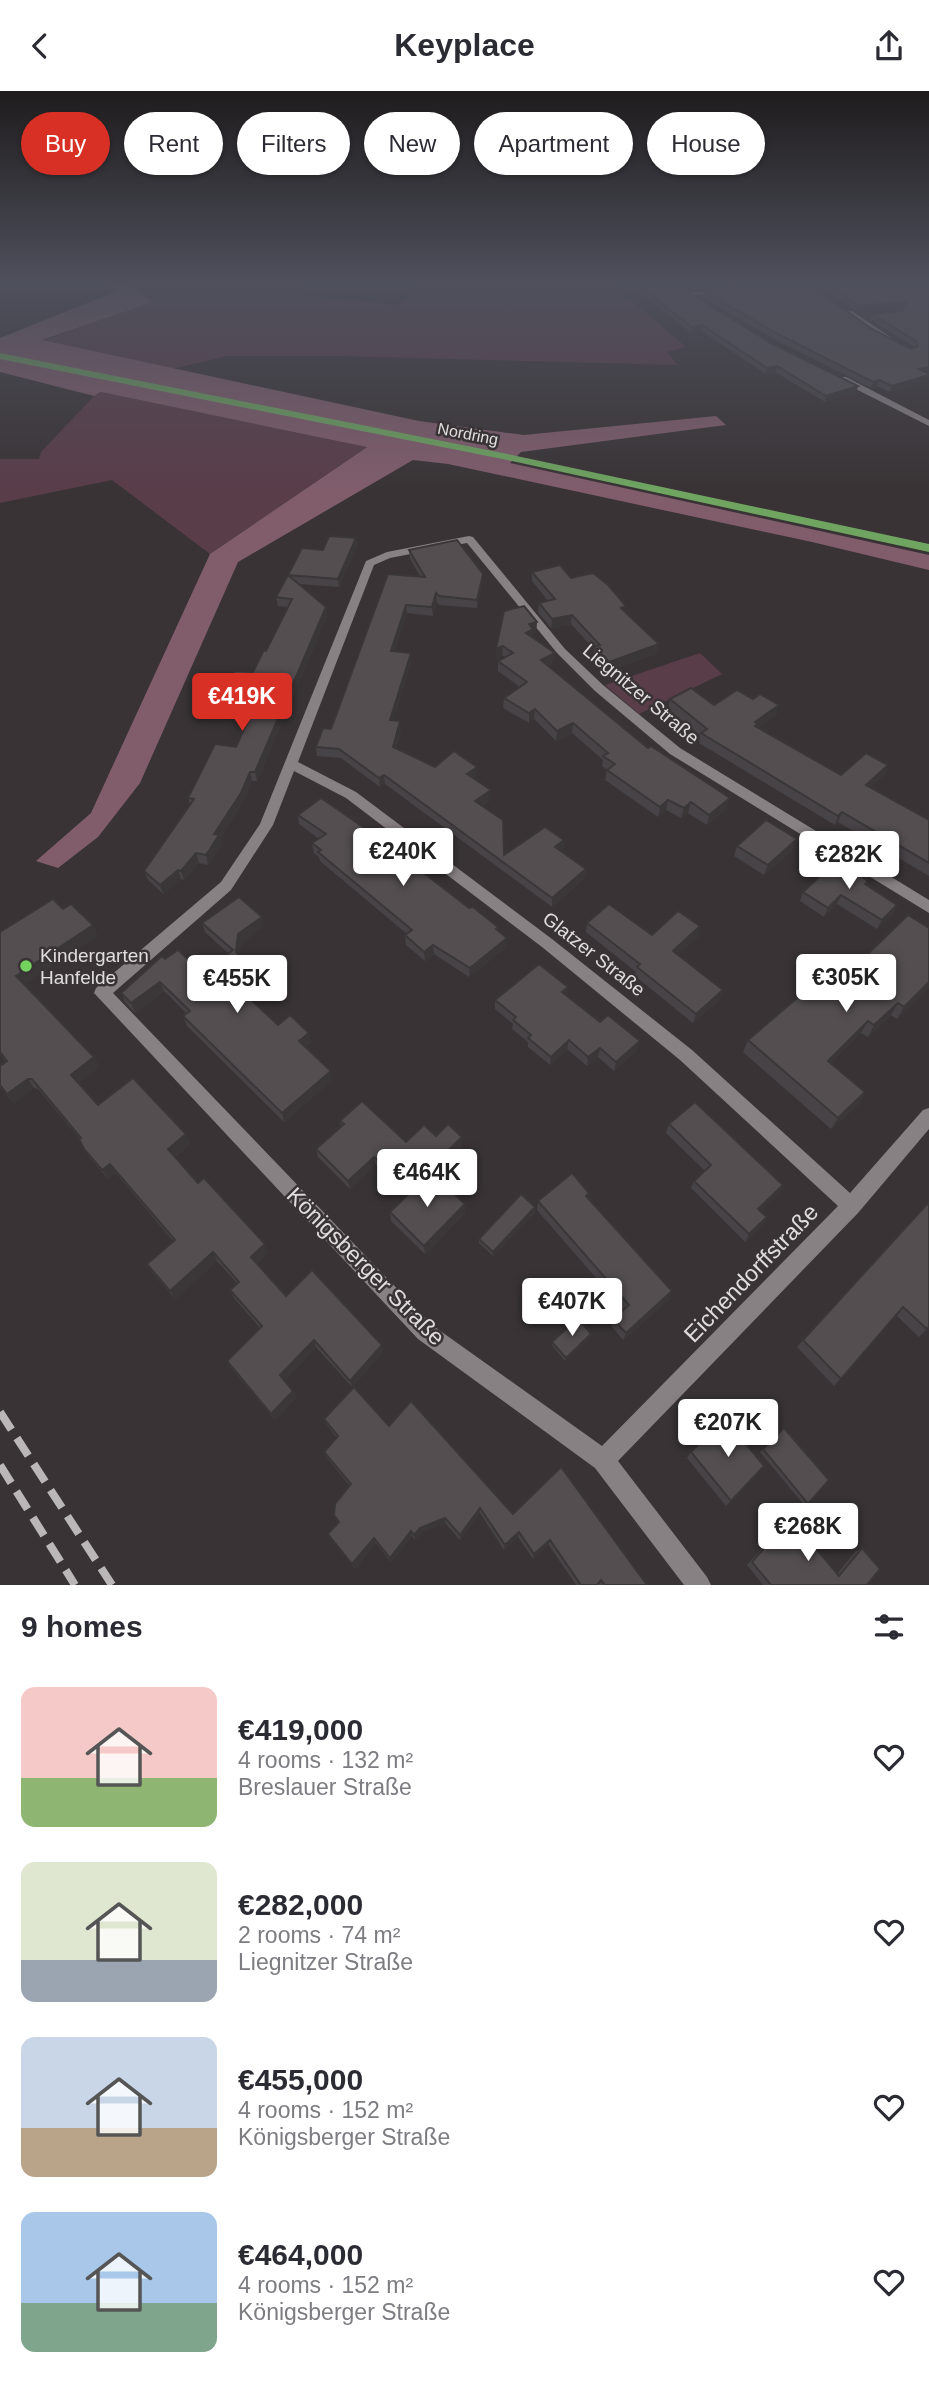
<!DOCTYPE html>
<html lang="en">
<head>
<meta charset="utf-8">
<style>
  body { margin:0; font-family:Arial,sans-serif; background:#f7f7f7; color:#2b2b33; height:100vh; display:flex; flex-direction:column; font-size:26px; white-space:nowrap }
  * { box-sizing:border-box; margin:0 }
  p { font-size:23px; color:#7c7c81 }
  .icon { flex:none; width:38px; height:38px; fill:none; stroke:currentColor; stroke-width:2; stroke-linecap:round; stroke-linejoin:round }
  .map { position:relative; height:1494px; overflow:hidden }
  .side { display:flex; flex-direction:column; background:#fff; flex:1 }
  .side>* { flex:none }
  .hud { position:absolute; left:21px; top:21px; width:887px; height:63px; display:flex; gap:14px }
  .price { position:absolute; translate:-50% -60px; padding:0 16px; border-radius:7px; background:#fff; color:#222; font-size:23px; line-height:46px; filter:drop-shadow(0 2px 4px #0008) }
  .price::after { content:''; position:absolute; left:50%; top:42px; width:21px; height:16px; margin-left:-10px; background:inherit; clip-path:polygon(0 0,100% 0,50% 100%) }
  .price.active { background:#d93025; color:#fff }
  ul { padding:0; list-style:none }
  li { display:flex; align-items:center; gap:21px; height:175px; padding:0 21px }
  li span { display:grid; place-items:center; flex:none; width:196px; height:140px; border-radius:14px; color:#555 }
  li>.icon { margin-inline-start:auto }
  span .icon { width:84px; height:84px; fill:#fffc; stroke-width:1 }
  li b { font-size:30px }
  h2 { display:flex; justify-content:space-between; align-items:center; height:84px; padding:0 21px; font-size:30px }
  .tag { padding:0 24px; border-radius:32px; background:#fff; box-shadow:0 2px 5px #0004; font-size:24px; line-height:63px }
  .tag.active { background:#d93025; color:#fff }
  header { display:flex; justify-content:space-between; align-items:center; height:91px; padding:0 21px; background:#fff; font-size:32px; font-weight:800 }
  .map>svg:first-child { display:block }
</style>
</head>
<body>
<header><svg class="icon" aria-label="back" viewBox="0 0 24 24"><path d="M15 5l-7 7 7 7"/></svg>Keyplace<svg class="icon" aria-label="share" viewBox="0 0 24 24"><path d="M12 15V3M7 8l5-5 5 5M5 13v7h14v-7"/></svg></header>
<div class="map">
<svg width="929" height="1494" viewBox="0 0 929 1494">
  <rect width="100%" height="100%" fill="#393335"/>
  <g fill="#593d49">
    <path d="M127,191h177l1,13 93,10 22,-23h190l76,65 -19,5 10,13 -337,-9h-113l-55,13 -130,-28 110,-39z"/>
    <path d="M101,301l267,54 -158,108 -98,-74 -112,23v-44h39l2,-7 53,-56z"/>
    <path d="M700,562l22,21 -83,40 -34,-29z"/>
  </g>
  <path fill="#815d6c" d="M96,191h31l26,20 -111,38 377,81 105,14 192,-19 10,9 -205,27 -11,11 419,92v15l-117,-28 -364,-78 -35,-4 -175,102 -98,221 -42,54 -40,31 -22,-7 55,-48 119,-259 157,-107 -266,-55 -7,4 -94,-24v-34l117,-47z"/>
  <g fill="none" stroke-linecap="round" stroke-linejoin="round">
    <g fill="#888184" fill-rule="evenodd">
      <path d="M783,191h26l-123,14 -3,-2z"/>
      <path d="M846,220h6l40,27 -7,2 -39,-25z"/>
      <path d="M840,286h6l83,43v6l-89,-45z"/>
      <path d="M469,445l4,1 92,112 38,36 77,63 249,152v13l-259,-159 -75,-63 -38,-38 -90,-110 -77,15 -16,7 -76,197 58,30 196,147 140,111 158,143 73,-83 6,-2v21l-71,84 -240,248 89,116 4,8h-27l-89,-117 -177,-129 -324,-346 2,-5 125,-106 39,-58 106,-263 21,-9zM294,680l52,27 196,149 138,113 158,146 -236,240 -170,-121 -319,-332 118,-103 42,-65z"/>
    </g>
    <path fill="#6fa561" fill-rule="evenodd" d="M0,262l512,102 417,89v8l-417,-91 -512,-102z"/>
    <g stroke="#bbb7b8" stroke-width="8" stroke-dasharray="21 10" stroke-linecap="butt">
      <path d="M0,1321l112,173"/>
      <path d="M0,1374l75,120"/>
    </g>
  </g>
  <g fill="#484346">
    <path d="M626,191h45l98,60 87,51 -31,9 -50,-30 -9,2 -65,-43 -10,2z"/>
    <path d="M677,191h79l-67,7z"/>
    <path d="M814,191h115l-2,91 2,1 -1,7 -38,11 -13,-6 -6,2 -95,-48 -74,-43 1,-6 169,38 39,20 4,-2 -45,-27 2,-6 30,-3 1,-3 -46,4z"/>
    <path d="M356,447l1,8 -18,41 -40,-3 27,23 1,9 -70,165h-5l-9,21 -23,36 2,6 -14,21 -9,-2 -15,17 -3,-1 -18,15 -15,-14 -4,-9 46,-67 -2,-6 48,-51 15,-32 -38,-4 -2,-10 42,-29 13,-21 21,-44 -9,-1 -2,-9 26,-49 21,2z"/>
    <path d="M409,459l74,24 -1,9 -5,25 -38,-3 -2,-3 -4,14 -26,-3 -13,39 17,1v9l-18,59 8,9 -5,19 39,18 41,9 -3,2 18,21 -9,7 22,49 60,-15 -1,9 -3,2 26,18 -1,9 -33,29 -167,-123 -5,3 -39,-29 -24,-2 -1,-9 15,-18 89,-153 -10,-17z"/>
    <path d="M532,481l39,6 54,34 33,41 -50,18 -15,-15 1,-7 -23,-25 -20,4 -13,-16 1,-9 9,-2 -16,-20z"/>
    <path d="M537,531l-1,10 -3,1v4l22,16 -1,9 -6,4 100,82 79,60 -20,17 -19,-12 -7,5 -15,-8 -8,7 -53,-37 2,-10 -5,-4 1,-6 -31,-27 -16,8 -22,-22 -5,4 -26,-15 1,-10 16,-11 -22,-16v-10l7,-4 -3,-2 -6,4v-10z"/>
    <path d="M670,608l44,6 39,-6 26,6 -3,10 -18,12 83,48 47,-10 -4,10 -14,12 59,33v56l-91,-54 -3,3 -136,-82 1,-8 -32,-26z"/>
    <path d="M298,724l171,93 29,19v4l8,16 -37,30 -35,-23 -9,7 -19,-16 -1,-10 2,-1 -87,-73 -1,-4 -5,-4 -2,-10 7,-4 -20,-15z"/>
    <path d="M737,755l56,3 -29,26 -30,-19z"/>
    <path d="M868,790l-2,4 31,20 -4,9 -16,15 -40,-25 -13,13 -24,-16 3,-9z"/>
    <path d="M63,818l30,16 4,11 -73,48 70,73 5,10 -21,16 20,22 88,29 4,10 -15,13 23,26 70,69 -11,11 29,33 97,56 -31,35 -36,-40 -32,34 9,10 3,7 -21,22 -44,-52 -4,-7 33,-33 -26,-30 -4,-8 7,-7 -20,-22 -42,38 -23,-27 -5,-8 26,-23 -57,-68 -8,6 -18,-21 -11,-19h1l-42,-50 -4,-1 -20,15 -14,-16v-21l6,-4 -6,-8v-122z"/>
    <path d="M202,832l62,3 -23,18 -2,11 12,11 2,9 -15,12 40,38 33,17 -6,5 27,33 -48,42 -97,-96 -4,-10 4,-2 -23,-23 -29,22 -10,-11 -4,-9 44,-34 38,14 26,-19 -24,-22z"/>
    <path d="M587,832l65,12 48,-9 -2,10 -20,18 45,36 -3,9 -27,24 -58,-47 1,-4 -50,-40z"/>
    <path d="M929,837v59l-32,32 -6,-4 -23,22 -7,-4 -30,30 34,29 -6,12 -28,25 -88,-77 5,-12 76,-54 12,-1z"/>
    <path d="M567,905l70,54 -23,21 -16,-14 -11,9 -20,-17 -17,16 -22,-18v-5l-16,-13 1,-5 -18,-15v-9z"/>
    <path d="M340,1030l66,21 30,-6 26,1v8l-30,29 33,39 -40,41 -34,-33 -1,-9 34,-33 -23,-21 -16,15 -10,-9 -25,25 -32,-32 -2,-8 25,-22z"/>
    <path d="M669,1033l114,61 -4,8 -19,18 7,6 -5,8 -17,17 -54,-54 3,-7 11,-10 -39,-38z"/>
    <path d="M588,1107l81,101 -46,41 -12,-14 2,-7 10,-10 -86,-99 1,-9z"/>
    <path d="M535,1116v5l-42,44 -14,-13v-4z"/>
    <path d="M917,1125l12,111 -10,10 -23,-22 -62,71 -37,-39z"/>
    <path d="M591,1243l-1,3 -25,24 -13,-16v-3z"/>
    <path d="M324,1328l65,7 124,88 134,71h-71l-28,-41 -15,15 -15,-22 -14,13 -24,-37 -20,27 -15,-17 -24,9 -6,8 -3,-4 -21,26 -15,-19 -21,26 -27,-35 11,-11 -5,-8 16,-29 -23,-28 -3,-6 13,-14 -10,-13z"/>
    <path d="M784,1337l24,76 -3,2 -45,-54z"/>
    <path d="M691,1361l73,14 -38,40 -39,-48z"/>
    <path d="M790,1427l47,56 18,-22 7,-4 5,37h-104l-16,-20 38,-43z"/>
  </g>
  <g fill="#3b3739">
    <path d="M703,191h53l-67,7v-5z"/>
    <path d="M906,211l-1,6 -48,4 1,-6z"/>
    <path d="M702,234l-1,6 -10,2 1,-6z"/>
    <path d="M777,275l-2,6 -9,2 1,-6z"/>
    <path d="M929,276v5l-12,3 2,-6z"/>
    <path d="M929,284l-1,6 -38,11 2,-6z"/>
    <path d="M879,289l-2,6 -6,2 2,-6z"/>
    <path d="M858,295l-2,7 -31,9 1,-6z"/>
    <path d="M356,447l1,8 -18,41 -1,-8z"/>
    <path d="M483,483l-1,9 -5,25v-8z"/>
    <path d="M436,502l1,9 -4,14 -1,-9z"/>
    <path d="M406,514l1,8 -16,47v-9z"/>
    <path d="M326,516l1,9 -70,165 -2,-9z"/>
    <path d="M572,524l-1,9 -20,4 1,-9z"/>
    <path d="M537,531l-1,10 -3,1v6l-7,-6 3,-9z"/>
    <path d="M659,553l-1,9 -50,18 1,-9z"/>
    <path d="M503,555l-1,9 -6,4v-10z"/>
    <path d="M411,562v9l-20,67 -1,-9z"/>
    <path d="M555,562l-1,9 -14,8 1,-10z"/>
    <path d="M779,614l-3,10 -19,13 -2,-6z"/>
    <path d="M535,618l-1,10 -5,4v-10z"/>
    <path d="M400,630l1,9 -7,26 -1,-9z"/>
    <path d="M573,632l-1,10 -16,8 1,-10z"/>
    <path d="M888,674l-4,10 -22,19 4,-9z"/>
    <path d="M477,676l-1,9 -9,7v-9z"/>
    <path d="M250,681l2,9 -9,21 -23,36 2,6 -14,21 -2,-10 8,-21z"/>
    <path d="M384,684l1,9 -5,3 -1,-9z"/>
    <path d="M491,699v9l-16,11v-9z"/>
    <path d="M730,707l-3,10 -20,17 2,-10z"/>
    <path d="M668,709l-2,10 -8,7 2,-10z"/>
    <path d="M691,711l-3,11 -7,5 3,-10z"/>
    <path d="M842,721l-4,10 -3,3 3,-9z"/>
    <path d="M797,748l-4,10 -29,26 4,-10z"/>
    <path d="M564,749l-1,9 -9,7 1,-9z"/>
    <path d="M196,762l3,10 -15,17 -3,-9z"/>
    <path d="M586,778l-1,9 -33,29v-9z"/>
    <path d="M178,779l3,9 -18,15 -3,-9z"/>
    <path d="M841,804l-4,9 -13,13 4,-9z"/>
    <path d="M897,814l-4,9 -16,15 5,-9z"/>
    <path d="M262,826l2,9 -23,18 -2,18 -3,-10 2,-18z"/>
    <path d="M93,834l4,11 -75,50 -6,-10z"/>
    <path d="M700,835l-2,10 -27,25 2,-10z"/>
    <path d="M507,847l-1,9 -37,30 1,-9z"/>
    <path d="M433,854l1,9 -9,7 -1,-9z"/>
    <path d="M251,875l2,9 -19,15 -3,-9z"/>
    <path d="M160,891l4,9 -29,22 -4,-10z"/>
    <path d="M929,891v5l-32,32 7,-12z"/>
    <path d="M568,896l-1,9 -5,-4z"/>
    <path d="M723,899l-3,9 -27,24 3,-9z"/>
    <path d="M898,912l-7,12 -23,22 6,-12z"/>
    <path d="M868,930l-7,12 -39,40 6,-12z"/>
    <path d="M309,942l2,9 -10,8 -2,-9z"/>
    <path d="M569,949l-2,9 -17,16 1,-8z"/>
    <path d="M640,950l-3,9 -23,21 2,-9z"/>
    <path d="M600,957l-2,9 -11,9 1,-9z"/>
    <path d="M94,966l5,10 -23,18 -5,-10z"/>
    <path d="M331,980l1,9 -48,42 -2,-9z"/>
    <path d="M28,988l6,9 -20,15 -7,-9z"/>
    <path d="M865,1001l-6,12 -28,25 7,-11z"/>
    <path d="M186,1043l4,10 -18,15 -4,-10z"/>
    <path d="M462,1046v8l-37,36v-8z"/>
    <path d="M400,1059l1,8 -16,15 -1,-8z"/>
    <path d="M374,1066l1,7 -25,25 -2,-8z"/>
    <path d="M110,1073l6,9 -8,6 -6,-9z"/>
    <path d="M783,1094l-4,8 -25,24 4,-8z"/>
    <path d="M465,1113v9l-40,41 -1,-8z"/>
    <path d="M535,1116v5l-42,44v-4z"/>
    <path d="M767,1126l-5,8 -17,17 4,-8z"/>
    <path d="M265,1153l3,8 -13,13 -4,-8z"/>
    <path d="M213,1161l4,9 -42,38 -5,-8z"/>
    <path d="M672,1200l-3,8 -46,41 3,-7z"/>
    <path d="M591,1243l-1,3 -25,24 1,-3z"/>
    <path d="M314,1249l2,7 -33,35 -3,-7z"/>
    <path d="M382,1254l1,7 -31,35 -2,-6z"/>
    <path d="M293,1300l3,7 -21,22 -4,-6z"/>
    <path d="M480,1417v5l-20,27v-5z"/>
    <path d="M445,1427v5l-24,9 -6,8 -1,-5 6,-7z"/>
    <path d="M411,1440l1,5 -21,26 -1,-4z"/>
    <path d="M519,1441l-1,5 -14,13 1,-5z"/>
    <path d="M374,1447l2,5 -21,26 -3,-5z"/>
    <path d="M550,1449l-2,4 -15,15 1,-5z"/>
  </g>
  <g fill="#544e51" stroke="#3b3739" stroke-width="2">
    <path d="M634,191h37l98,60 89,44 -32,10 -49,-30 -10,2 -65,-43 -10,2z"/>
    <path d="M793,191h13l66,47 39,20 7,-3 -2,-5 -44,-27 30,-3 4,-9 -48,4 -35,-24h106v85l-10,2 10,5v1l-37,11 -13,-6 -6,2 -95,-48 -75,-43z"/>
    <path d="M329,445l27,2 -18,41 -50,-4 14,-27 21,2z"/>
    <path d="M457,449l26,34 -6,26 -38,-4 -3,-3 -4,14 -26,-2 -15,46 20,2 -21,67 10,1 -7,26 42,20 19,-16 23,16 -10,7 24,16 -16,11 28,19 1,35 41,-28 19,13 -9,7 31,22 -34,29 -168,-123 -5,3 -40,-29 -23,-2 7,-19 8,1 57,-155 37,3 -16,-27z"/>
    <path d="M560,474l11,13 22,-5 15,12 18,21 -5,2 38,36 -50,18 -15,-15 6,-2 -28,-30 -20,4 -13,-16 16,-4 -23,-27z"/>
    <path d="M288,484l38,32 -71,165h-5l-9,21 -27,41 5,1 -13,20 -10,-2 -15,18 -3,-1 -18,15 -16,-14 50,-72 -6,-1 27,-54 21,3 19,-41 -44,-5 11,-22 8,1 5,-9 18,1 11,-22 2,1 26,-52 -16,-2z"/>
    <path d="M524,515l13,16 -8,2 4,5 -7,4 29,20 -14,7 107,88 3,-2 79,52 -21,17 -18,-13 -7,6 -16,-8 -8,7 -53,-37 8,-6 -12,-8 5,-3 -35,-30 -16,8 -22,-22 -6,4 -25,-15 23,-16 -29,-21 15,-8 -10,-7 -7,3 8,-38z"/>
    <path d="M691,597l23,17 23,-15 16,9 7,-5 19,11 -24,17 3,2 -3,2 86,49 25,-22 22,12 -22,20 63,35v43l-87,-51 -4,4 -137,-83 6,-4 -37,-30z"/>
    <path d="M321,707l55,38 93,72 4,-1 25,20 -2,2 11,9 -37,30 -37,-23 -9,7 -19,-17 7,-5 -94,-78 3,-2 -9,-7 14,-9 -28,-19z"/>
    <path d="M766,729l31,19 -29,26 -31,-19z"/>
    <path d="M836,770l32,20 -3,3 32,21 -15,15 -41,-25 -13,13 -25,-16z"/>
    <path d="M239,806l23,20 -24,17 -2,18 15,14 -20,15 47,44 12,-10 19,18 -10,8 32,30 -49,42 -99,-97 7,-5 -30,-29 -29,21 -10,-10 41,-37 3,3 13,-9 25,23 30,-23 -31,-27z"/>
    <path d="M53,808l10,10 8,-5 22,21 -77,51 78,81 -23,18 27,30 35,-27 53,56 -18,15 30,34 6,-5 61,66 -14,13 35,39 26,-26 70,75 -32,36 -36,-41 -34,35 13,16 -22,23 -44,-53 35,-35 -32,-36 9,-8 -26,-30 -43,39 -23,-27 28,-24 -65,-76 -8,6 -18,-21 -5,-10 2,-1 -49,-59h-4l-21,15 -7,-9v-19l7,-5 -7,-9v-120z"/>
    <path d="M609,813l43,31 26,-24 22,15 -27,25 50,39 -27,24 -59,-47 3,-3 -53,-41z"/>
    <path d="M908,824l21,13v54l-25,25 -6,-4 -24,22 -6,-4 -40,40 37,31 -27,26 -90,-78 69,-59 7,5 6,-6 6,5z"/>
    <path d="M539,873l29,23 -6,5 38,30 8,-7 32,26 -24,21 -16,-14 -12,9 -19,-17 -18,17 -23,-19 3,-3 -18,-15 3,-3 -21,-17z"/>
    <path d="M362,1010l44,41 18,-17 12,11 12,-12 14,13 -37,36 -25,-23 -16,15 -10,-8 -26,24 -32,-32 28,-25 -4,-3z"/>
    <path d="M695,1011l88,83 -25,24 9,8 -18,17 -55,-53 17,-16 -42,-41z"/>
    <path d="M431,1081l34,32 -41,42 -34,-34z"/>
    <path d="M572,1082l17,20 -3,3 86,95 -46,42 -13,-14 16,-14 -91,-104z"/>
    <path d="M521,1103l14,13 -42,45 -14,-13z"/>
    <path d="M929,1111v125l-2,2 -24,-22 -62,72 -38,-39z"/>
    <path d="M578,1227l13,16 -25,24 -14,-16z"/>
    <path d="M354,1296l35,39 22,-25 102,113 48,-47 86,118h-42l-4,-5 -4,5h-16l-31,-45 -16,14 -15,-22 -14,13 -25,-37 -20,27 -15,-17 -25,10 -6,7 -3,-4 -21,27 -16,-20 -22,26 -24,-30 11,-12 -5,-7 1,-11 16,-20 -27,-32 14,-16 -14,-17z"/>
    <path d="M725,1327l39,48 -33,35 -40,-49z"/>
    <path d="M784,1337l45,52 -21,24 -45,-55z"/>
    <path d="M790,1427l49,58 23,-28 18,21 -13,16h-96l-19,-23z"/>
  </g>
  <linearGradient id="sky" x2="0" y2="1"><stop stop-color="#1f1c1d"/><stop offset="0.48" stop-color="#4e505c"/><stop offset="1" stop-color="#4e505c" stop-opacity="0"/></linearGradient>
  <rect width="929" height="400" fill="url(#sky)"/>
  <circle fill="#72d25d" stroke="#393335" stroke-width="2.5" cx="26" cy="875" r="7"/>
  <g text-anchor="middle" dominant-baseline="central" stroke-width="5" stroke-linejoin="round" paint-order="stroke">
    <g font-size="16" fill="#e1ddde" stroke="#393335">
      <text transform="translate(468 343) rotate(11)">Nordring</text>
    </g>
    <g font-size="19" fill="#e1ddde" stroke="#393335">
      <text transform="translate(641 603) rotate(40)">Liegnitzer Straße</text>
      <text transform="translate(594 863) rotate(38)">Glatzer Straße</text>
    </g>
    <g font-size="19" fill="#e1ddde" stroke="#393335" text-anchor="start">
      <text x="40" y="864">Kindergarten<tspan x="40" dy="22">Hanfelde</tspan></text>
    </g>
    <g font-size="23" fill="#e1ddde" stroke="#393335">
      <text transform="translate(366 1175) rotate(45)">Königsberger Straße</text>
      <text transform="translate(751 1182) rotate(-46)">Eichendorffstraße</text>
    </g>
  </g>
</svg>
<b class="price active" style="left:242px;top:642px">€419K</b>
<b class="price" style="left:403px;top:797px">€240K</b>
<b class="price" style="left:849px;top:800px">€282K</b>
<b class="price" style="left:846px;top:923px">€305K</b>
<b class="price" style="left:237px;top:924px">€455K</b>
<b class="price" style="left:427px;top:1118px">€464K</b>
<b class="price" style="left:572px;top:1247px">€407K</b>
<b class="price" style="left:728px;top:1368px">€207K</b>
<b class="price" style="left:808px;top:1472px">€268K</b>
<div class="hud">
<a class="tag active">Buy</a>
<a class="tag">Rent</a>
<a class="tag">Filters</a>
<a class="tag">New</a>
<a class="tag">Apartment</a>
<a class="tag">House</a>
</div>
</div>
<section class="side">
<h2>9 homes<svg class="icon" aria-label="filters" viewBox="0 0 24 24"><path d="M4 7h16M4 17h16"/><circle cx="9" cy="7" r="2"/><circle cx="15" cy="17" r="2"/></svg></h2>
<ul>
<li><span style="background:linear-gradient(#f6c9c9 65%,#8fb573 0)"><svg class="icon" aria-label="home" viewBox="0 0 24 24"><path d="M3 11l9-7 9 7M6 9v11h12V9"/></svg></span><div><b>€419,000</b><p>4 rooms · 132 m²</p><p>Breslauer Straße</p></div><svg class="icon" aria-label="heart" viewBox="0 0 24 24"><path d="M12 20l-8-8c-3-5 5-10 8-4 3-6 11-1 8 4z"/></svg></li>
<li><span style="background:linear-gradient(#dfe7d0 70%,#9aa5b1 0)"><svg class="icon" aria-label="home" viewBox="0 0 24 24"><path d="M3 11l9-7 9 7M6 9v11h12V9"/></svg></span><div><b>€282,000</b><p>2 rooms · 74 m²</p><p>Liegnitzer Straße</p></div><svg class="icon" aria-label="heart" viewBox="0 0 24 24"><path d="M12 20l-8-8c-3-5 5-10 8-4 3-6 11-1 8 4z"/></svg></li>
<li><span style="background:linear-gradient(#c9d6e8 65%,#b9a48a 0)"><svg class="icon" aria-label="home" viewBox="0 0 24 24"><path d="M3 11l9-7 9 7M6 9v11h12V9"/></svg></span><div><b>€455,000</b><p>4 rooms · 152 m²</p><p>Königsberger Straße</p></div><svg class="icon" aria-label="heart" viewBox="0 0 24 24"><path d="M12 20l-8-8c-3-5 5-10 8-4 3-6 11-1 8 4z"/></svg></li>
<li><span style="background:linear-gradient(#a9c7e8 65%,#7fa58c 0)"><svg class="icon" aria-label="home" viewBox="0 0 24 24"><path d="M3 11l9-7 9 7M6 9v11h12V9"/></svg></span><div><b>€464,000</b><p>4 rooms · 152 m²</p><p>Königsberger Straße</p></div><svg class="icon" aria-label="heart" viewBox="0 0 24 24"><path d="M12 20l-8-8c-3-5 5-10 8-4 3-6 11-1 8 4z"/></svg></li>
</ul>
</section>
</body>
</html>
